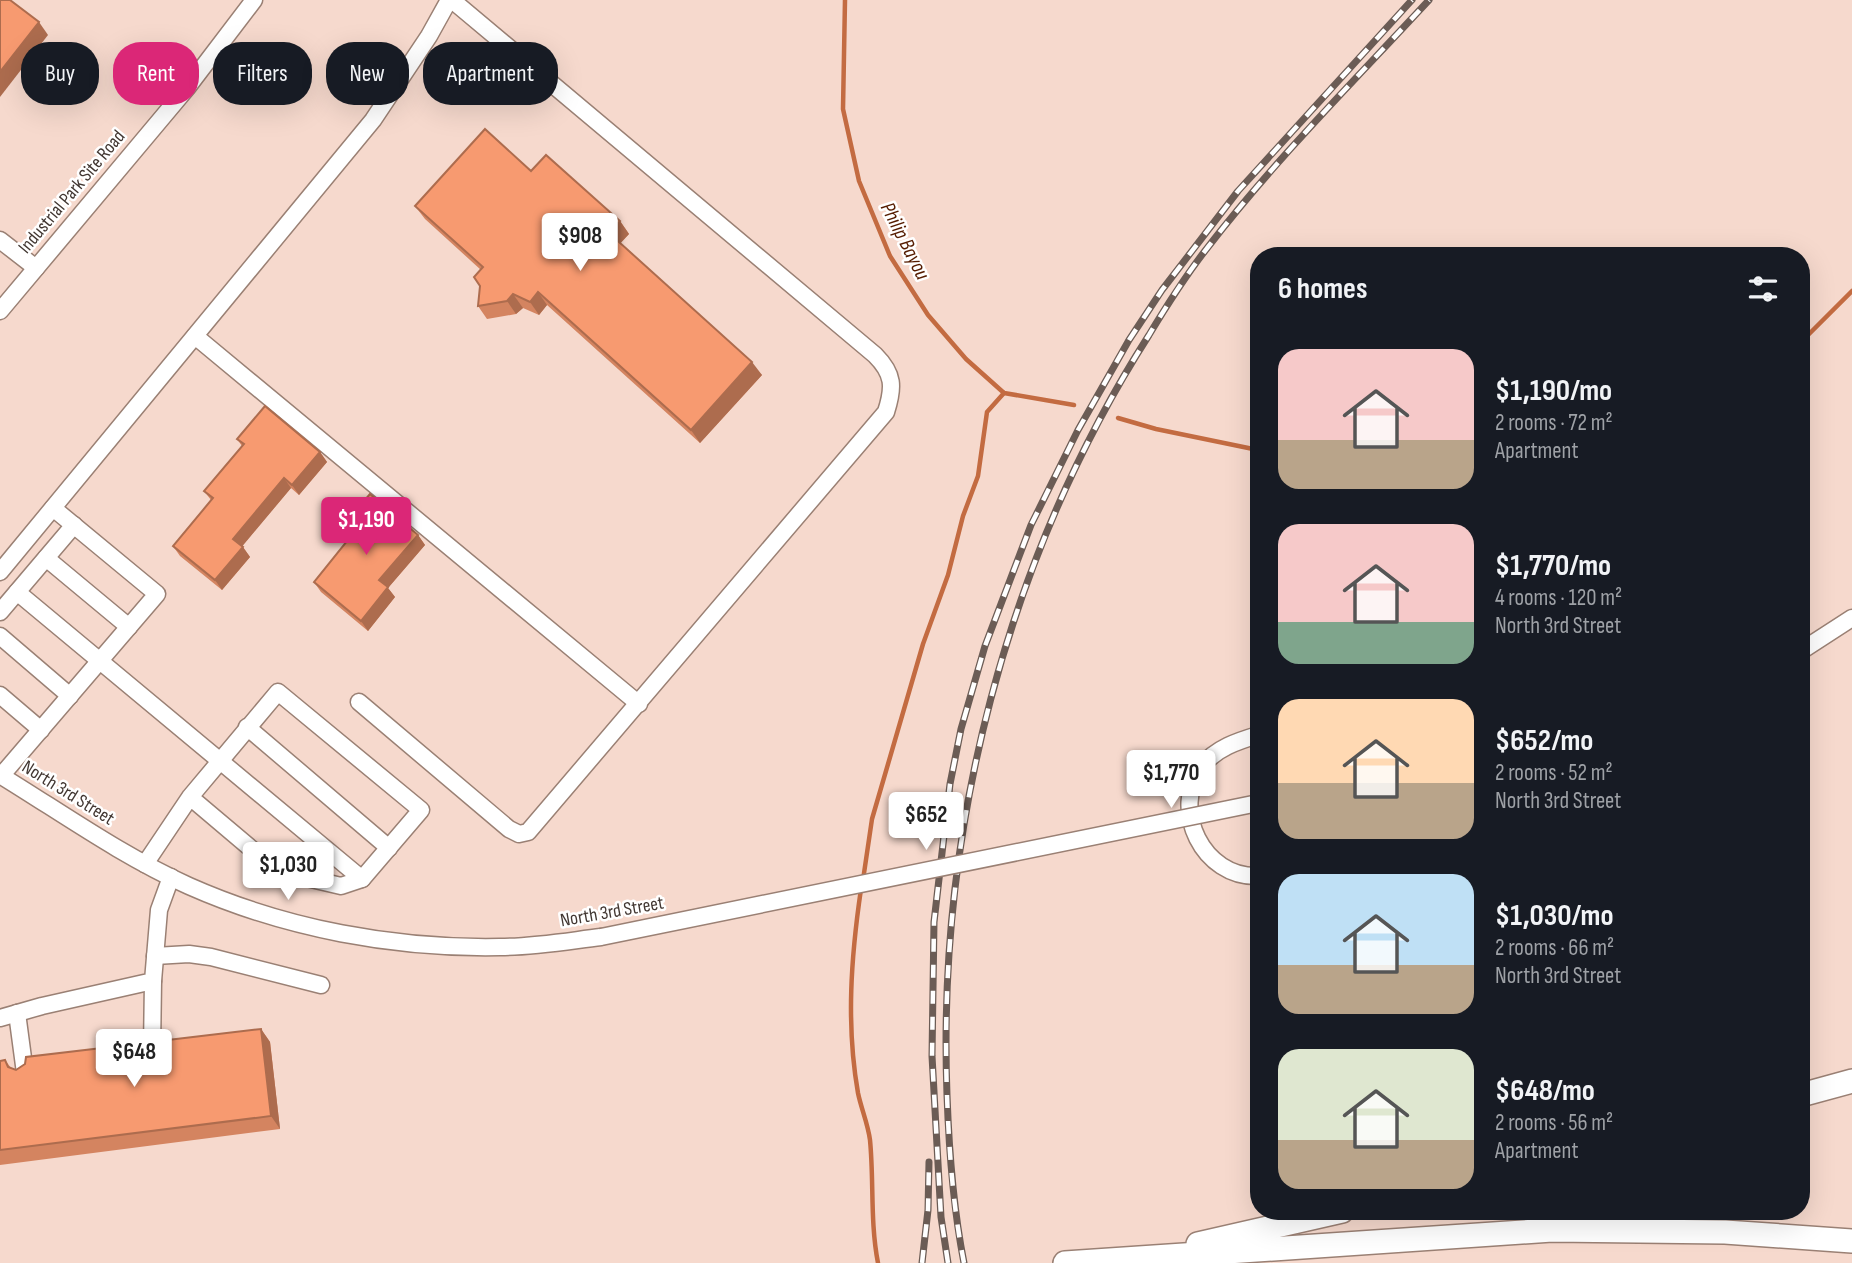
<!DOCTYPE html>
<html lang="en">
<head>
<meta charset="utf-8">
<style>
  body { margin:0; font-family:"Sofia Sans Condensed",sans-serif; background:#20242c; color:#f1f3f6; height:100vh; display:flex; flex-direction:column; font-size:26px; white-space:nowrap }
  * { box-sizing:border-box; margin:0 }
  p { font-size:23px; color:#9ea1a6 }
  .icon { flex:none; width:38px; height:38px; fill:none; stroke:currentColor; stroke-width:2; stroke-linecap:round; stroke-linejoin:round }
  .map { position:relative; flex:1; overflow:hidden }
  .sheet { position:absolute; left:1250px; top:247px; width:560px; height:973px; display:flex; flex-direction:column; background:#171b24; border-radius:28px; box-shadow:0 7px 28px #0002 }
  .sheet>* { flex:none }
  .top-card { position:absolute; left:21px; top:42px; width:665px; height:63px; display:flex; gap:14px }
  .price { position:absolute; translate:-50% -60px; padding:0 16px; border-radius:7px; background:#fff; color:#222; font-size:23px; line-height:46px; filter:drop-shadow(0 2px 4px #0008) }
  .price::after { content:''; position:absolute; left:50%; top:42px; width:21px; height:16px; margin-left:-10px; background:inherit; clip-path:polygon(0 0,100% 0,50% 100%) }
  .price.on { background:#db2777; color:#fff }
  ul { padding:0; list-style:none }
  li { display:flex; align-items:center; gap:21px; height:175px; padding:0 28px }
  li span { display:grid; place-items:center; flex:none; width:196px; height:140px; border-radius:21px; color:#555 }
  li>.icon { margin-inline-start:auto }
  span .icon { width:84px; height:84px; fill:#fffc; stroke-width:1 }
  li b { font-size:30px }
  h2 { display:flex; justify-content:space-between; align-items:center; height:84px; padding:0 28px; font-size:30px }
  .pill { padding:0 24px; border-radius:28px; background:#171b24; box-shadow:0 7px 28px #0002; font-size:24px; line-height:63px }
  .pill.on { background:#db2777; color:#fff }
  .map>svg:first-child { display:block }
</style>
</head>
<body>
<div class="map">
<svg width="1852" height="1263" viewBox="0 0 1852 1263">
  <rect width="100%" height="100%" fill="#f6d9cd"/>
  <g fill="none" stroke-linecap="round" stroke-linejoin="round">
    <g stroke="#c36b41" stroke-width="4.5">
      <path d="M845,0l-2,109 16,72 31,75 38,59 38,44 38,34 70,12"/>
      <path d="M1801,342l51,-51"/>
      <path d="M1118,418l38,11 102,21"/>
      <path d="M863,880l9,-61 51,-175 25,-69 15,-59 15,-40 9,-64 17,-19"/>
      <path d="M861,889c-10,68 -15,136 -3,204 3,15 10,31 12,47 4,41 0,82 8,123"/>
    </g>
    <defs>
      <g id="minor">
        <path d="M0,240l36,28"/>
        <path d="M0,311l187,-223 67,-88"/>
        <path d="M195,336l444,368"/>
        <path d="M46,558l83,69"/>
        <path d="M0,572l373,-452 56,-84 20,-36"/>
        <path d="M17,592l345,287"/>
        <path d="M0,612l74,-87"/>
        <path d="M0,636l70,60"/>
        <path d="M1801,651l51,-33"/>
        <path d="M0,695l41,35"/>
        <path d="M359,702l150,127 10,5 9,-2 358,-420c8,-25 8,-38 -11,-57l-423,-355"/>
        <path d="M247,727l142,121"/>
        <path d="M1258,735c-20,6 -42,13 -56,31 -32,44 1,112 56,110"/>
        <path d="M0,775c62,38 122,81 189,111 97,43 206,63 311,61 34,0 68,-6 101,-10"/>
        <path d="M1,776l156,-182 -104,-86"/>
        <path d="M145,864l45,-67 88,-105 143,118 -59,69 -21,7 -47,-11 -20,-7 -84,-71"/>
        <path d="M155,956l34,-2 22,3 110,28"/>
        <path d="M17,1013l8,60"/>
        <path d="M0,1018l42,-12 111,-25 6,-71 12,-33"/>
        <path d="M152,1049l1,-68"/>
      </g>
      <g id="highway">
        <path d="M1801,1095l51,-14"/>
        <path d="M1198,1244l144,-33"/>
        <path d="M1065,1263l487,-33 173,2 127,9"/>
      </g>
    </defs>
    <use href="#minor" stroke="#9a8074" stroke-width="19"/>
    <use href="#highway" stroke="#9a8074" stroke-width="26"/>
    <use href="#minor" stroke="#fff" stroke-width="16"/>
    <use href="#highway" stroke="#fff" stroke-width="23"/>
    <defs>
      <g id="rail">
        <path d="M922,1263l6,-53 1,-48"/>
        <path d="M948,1263l-7,-46 -9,-161 2,-134 16,-138 11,-55 24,-83 46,-121 47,-95 51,-90 33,-50 76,-99 174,-191"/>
        <path d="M964,1263c-11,-56 -15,-112 -17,-168 -10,-265 59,-536 202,-760 18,-30 37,-60 59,-88 67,-87 146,-166 221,-247"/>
      </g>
    </defs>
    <use href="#rail" stroke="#6b5c55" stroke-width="7"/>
    <use href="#rail" stroke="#fff" stroke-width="4.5" stroke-dasharray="13" stroke-linecap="butt"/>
    <defs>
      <path id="minor-bridge" d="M601,937l657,-134"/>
    </defs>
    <use href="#minor-bridge" stroke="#9a8074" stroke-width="19" stroke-linecap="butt"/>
    <use href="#minor-bridge" stroke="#fff" stroke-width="16"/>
  </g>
  <g fill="#d48460">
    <path d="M415,206l205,15 9,13 -9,9 142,132 -62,68 -153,-138 -8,10 -16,-7 -7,6 -29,5 -9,-13 3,-36 -56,-51z"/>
    <path d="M237,439l83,13 7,10 -28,33 -8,-7 -49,58 8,11 -28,33 -42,-34 -7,-10 38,-46 -7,-9 38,-45z"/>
    <path d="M342,527l76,8 7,10 -37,43 7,9 -27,34 -47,-39 -7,-10 36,-44z"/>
    <path d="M261,1029l9,13 10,87 -280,36v-104l5,-1 6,8 5,2 127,-24z"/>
  </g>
  <g fill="#ad6c4e">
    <path d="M39,22l9,13 -48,62v-25z"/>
    <path d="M620,221l9,13 -11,12 -9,-13z"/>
    <path d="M538,292l9,13 -8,10 -9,-13z"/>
    <path d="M513,294l10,14 -7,6 -9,-13z"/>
    <path d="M752,362l10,13 -62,68 -9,-13z"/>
    <path d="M320,452l7,10 -28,33 -7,-10z"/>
    <path d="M284,478l7,10 -51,61 -7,-10z"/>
    <path d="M418,535l7,10 -37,43 7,9 -27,34 -7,-10 18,-41z"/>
    <path d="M243,547l7,10 -28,33 -7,-10z"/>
    <path d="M261,1029l9,13 10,87 -9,-13z"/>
  </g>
  <g fill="#f79a70" stroke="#ad6c4e" stroke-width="2">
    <path d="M0,0h10l29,22 -39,50z"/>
    <path d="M485,129l46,42 15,-16 74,66 -11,12 143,129 -61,68 -153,-138 -8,10 -17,-8 -6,7 -29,5 2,-20 -6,-9 9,-10 -68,-61z"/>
    <path d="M265,406l55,46 -28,33 -8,-7 -51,61 10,8 -28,33 -42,-34 40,-48 -9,-7 40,-47 -7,-5z"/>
    <path d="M370,494l48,41 -39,45 9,7 -27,34 -47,-39 38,-47 -10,-8z"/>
    <path d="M261,1029l10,87 -271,34v-89l5,-1 3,7 8,3 9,-6 1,-7 110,-13 7,2 8,-4z"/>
  </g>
  <g text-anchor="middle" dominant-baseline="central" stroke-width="5" stroke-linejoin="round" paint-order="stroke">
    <g font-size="19" fill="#423732" stroke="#fff">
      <text transform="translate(72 192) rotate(-50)">Industrial Park Site Road</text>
      <text transform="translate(68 793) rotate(32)">North 3rd Street</text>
      <text transform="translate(612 912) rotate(-10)">North 3rd Street</text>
    </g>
    <g font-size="21" font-style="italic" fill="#551c00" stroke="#fff">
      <text transform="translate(905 241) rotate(63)">Philip Bayou</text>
    </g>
  </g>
</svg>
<b class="price" style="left:580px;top:273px">$908</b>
<b class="price on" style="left:366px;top:557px">$1,190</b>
<b class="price" style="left:1171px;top:810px">$1,770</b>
<b class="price" style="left:926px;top:852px">$652</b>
<b class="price" style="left:288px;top:902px">$1,030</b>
<b class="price" style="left:134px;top:1089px">$648</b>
<div class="top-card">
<a class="pill">Buy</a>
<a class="pill on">Rent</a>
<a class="pill">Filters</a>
<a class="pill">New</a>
<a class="pill">Apartment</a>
</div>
<section class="sheet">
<h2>6 homes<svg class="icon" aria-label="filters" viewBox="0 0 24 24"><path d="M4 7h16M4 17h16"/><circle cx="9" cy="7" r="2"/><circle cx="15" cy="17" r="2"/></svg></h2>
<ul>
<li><span style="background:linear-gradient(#f6c9c9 65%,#b9a48a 0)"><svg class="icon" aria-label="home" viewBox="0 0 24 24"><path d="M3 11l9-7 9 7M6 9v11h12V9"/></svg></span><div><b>$1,190/mo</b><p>2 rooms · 72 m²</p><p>Apartment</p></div></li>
<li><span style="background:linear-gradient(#f6c9c9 70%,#7fa58c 0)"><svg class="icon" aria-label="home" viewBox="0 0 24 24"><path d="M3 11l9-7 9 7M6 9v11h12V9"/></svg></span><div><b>$1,770/mo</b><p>4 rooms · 120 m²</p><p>North 3rd Street</p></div></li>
<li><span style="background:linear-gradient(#ffd9b3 60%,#b9a48a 0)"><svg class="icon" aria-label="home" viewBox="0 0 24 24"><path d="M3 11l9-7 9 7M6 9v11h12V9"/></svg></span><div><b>$652/mo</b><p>2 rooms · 52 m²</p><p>North 3rd Street</p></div></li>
<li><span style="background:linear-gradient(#bfe0f5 65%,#b9a48a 0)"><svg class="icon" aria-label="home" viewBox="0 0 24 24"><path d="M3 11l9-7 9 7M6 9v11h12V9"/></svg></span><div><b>$1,030/mo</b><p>2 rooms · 66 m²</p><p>North 3rd Street</p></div></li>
<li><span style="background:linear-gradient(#dfe7d0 65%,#b9a48a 0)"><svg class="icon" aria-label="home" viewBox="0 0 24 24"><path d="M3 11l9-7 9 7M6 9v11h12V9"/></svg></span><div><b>$648/mo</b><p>2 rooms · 56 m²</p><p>Apartment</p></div></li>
</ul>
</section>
</div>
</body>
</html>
